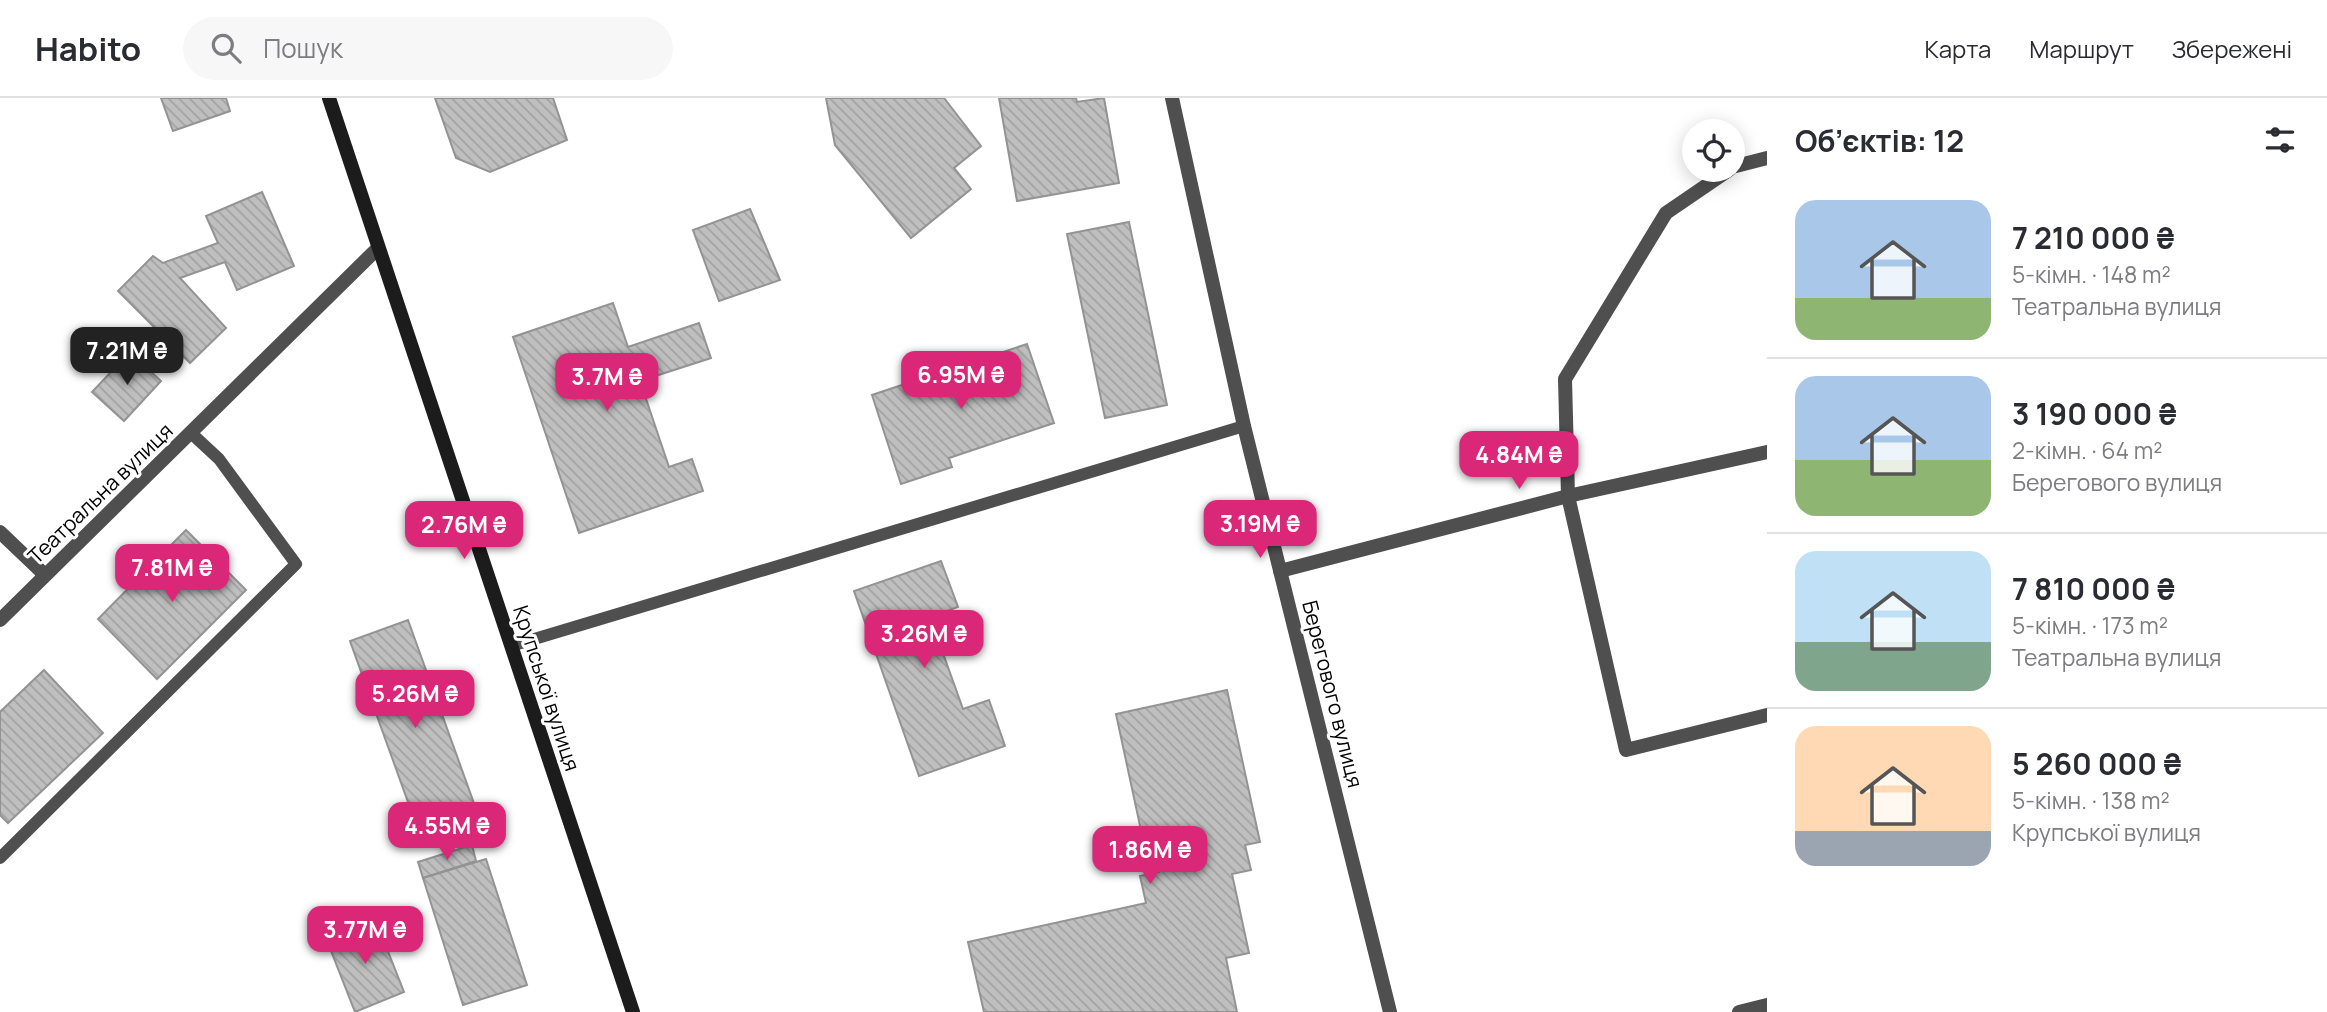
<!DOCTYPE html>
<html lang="uk">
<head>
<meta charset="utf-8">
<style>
  body { margin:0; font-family:Manrope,sans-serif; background:#f7f7f7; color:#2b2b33; height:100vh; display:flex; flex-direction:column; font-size:26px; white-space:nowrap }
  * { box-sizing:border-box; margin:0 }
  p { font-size:23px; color:#7c7c81 }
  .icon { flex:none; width:38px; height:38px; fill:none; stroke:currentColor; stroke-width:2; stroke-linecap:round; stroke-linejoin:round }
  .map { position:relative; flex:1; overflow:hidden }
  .sheet { display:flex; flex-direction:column; background:#fff; width:560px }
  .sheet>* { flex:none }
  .tools { position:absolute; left:1682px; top:21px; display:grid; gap:14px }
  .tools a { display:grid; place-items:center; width:63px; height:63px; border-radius:50%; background:#fff; box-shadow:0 4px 18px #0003; font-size:35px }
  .price { position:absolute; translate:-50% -60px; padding:0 16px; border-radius:14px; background:#db2777; color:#fff; font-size:23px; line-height:46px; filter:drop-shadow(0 2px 4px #0008) }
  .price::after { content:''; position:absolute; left:50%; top:42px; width:21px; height:16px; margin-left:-10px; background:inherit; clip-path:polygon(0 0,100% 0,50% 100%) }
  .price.on { background:#222; color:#fff }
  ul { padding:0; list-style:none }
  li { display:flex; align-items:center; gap:21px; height:175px; padding:0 28px }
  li+li { border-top:2px solid #e1e1e2 }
  li span { display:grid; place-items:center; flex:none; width:196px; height:140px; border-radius:21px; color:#555 }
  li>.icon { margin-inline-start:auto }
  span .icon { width:84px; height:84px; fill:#fffc; stroke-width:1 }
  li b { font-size:30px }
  h2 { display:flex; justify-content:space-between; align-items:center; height:84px; padding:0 28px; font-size:30px }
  header { display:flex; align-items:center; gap:42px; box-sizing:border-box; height:98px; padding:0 35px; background:#fff; border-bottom:2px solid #e1e1e2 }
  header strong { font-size:33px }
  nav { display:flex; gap:38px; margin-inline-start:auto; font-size:24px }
  .search { width:490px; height:63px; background:#f7f7f7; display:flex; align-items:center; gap:18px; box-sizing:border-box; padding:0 24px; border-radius:38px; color:#7c7c81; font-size:26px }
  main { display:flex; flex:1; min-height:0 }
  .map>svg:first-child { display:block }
</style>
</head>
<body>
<header>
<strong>Habito</strong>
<div class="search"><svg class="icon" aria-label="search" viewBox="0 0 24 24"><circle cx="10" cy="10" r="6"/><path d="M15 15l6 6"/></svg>Пошук</div>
<nav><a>Карта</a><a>Маршрут</a><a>Збережені</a></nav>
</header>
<main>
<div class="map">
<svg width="1767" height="914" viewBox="0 0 1767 914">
  <defs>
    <pattern id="building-back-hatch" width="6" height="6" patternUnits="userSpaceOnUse" patternTransform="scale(1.75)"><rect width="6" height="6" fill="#bfbfbf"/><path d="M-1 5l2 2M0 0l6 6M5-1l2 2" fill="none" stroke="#a2a2a2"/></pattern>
  </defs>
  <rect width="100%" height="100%" fill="#fff"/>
  <g fill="url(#building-back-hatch)" stroke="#939393" stroke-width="2">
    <path d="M161,0h65l4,13 -57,20z"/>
    <path d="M435,0h118l14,42 -77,32 -34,-14z"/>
    <path d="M826,0h118l37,48 -27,22 17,21 -60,49 -76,-93z"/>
    <path d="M999,0h77l1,4 27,-4 15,85 -102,18z"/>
    <path d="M262,94l32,74 -57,24 -12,-28 -45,16 46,50 -36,35 -72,-72 35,-35 10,7 55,-20 -12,-27z"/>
    <path d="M750,111l30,71 -61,21 -26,-71z"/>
    <path d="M1129,124l38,183 -62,13 -38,-184z"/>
    <path d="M613,205l15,44 71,-24 12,35 -71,23 29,86 23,-8 11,32 -124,42 -66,-196z"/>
    <path d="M1027,246l27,79 -105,35 3,9 -51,17 -29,-89 72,-24 -3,-7 21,-7 2,8z"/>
    <path d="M130,254l31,29 -37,40 -32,-29z"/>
    <path d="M186,432l60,60 -89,89 -59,-60z"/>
    <path d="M941,463l17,46 -28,10 33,92 26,-9 16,46 -86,30 -65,-185z"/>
    <path d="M408,522l72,200 -58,21 -72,-200z"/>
    <path d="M44,572l59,63 -95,90 -8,-8v-103z"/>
    <path d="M1227,592l33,152 -15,3 6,25 -19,4 17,79 -23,5 11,54h-253l-16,-70 178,-39 -6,-27 19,-4 -3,-11 -8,2 -32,-149z"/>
    <path d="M472,747l4,16 -53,17 -5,-16z"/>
    <path d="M486,761l41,126 -64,20 -40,-127z"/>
    <path d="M376,823l28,71 -49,20 -29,-74z"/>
  </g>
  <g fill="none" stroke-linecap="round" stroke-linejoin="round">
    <g stroke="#4f4f4f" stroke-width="12">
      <path d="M511,548l733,-220"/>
      <path d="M0,760l296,-294 -77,-105 -28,-26"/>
    </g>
    <g stroke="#4f4f4f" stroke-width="14">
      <path d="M1732,69l35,-9"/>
      <path d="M1729,72l-63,43 -101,166 3,117 58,254 141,-35"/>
      <path d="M0,434l45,43"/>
      <path d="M1280,473l288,-75 199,-44"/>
      <path d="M0,522l378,-372"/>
      <path d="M1739,914l28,-7"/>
    </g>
    <path stroke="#4f4f4f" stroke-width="14" d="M1172,0l72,328 146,586"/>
    <path stroke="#1c1c1c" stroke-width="14" d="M329,0l304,914"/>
  </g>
  <g text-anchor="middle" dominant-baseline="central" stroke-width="6" stroke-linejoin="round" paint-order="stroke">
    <g font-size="21" fill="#000" stroke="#fff">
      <text transform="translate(100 395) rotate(-44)">Театральна вулиця</text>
      <text transform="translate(547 590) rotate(72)">Крупської вулиця</text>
      <text transform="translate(1333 596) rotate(76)">Берегового вулиця</text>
    </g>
  </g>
</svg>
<div class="tools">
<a><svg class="icon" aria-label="locate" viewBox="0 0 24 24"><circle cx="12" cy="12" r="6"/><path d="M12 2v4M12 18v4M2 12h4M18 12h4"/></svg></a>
</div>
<b class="price on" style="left:127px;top:289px">7.21M ₴</b>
<b class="price" style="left:961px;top:313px">6.95M ₴</b>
<b class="price" style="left:607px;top:315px">3.7M ₴</b>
<b class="price" style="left:1519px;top:393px">4.84M ₴</b>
<b class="price" style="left:1260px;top:462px">3.19M ₴</b>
<b class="price" style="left:464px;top:463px">2.76M ₴</b>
<b class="price" style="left:172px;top:506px">7.81M ₴</b>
<b class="price" style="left:924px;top:572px">3.26M ₴</b>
<b class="price" style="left:415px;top:632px">5.26M ₴</b>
<b class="price" style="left:447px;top:764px">4.55M ₴</b>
<b class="price" style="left:1150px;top:788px">1.86M ₴</b>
<b class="price" style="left:365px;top:868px">3.77M ₴</b>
</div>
<section class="sheet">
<h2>Об’єктів: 12<svg class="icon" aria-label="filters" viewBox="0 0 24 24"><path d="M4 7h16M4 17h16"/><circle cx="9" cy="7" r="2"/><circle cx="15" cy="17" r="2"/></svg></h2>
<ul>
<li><span style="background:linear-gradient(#a9c7e8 70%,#8fb573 0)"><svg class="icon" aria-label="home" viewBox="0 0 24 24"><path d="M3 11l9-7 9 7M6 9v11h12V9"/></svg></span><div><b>7 210 000 ₴</b><p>5-кімн. · 148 m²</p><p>Театральна вулиця</p></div></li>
<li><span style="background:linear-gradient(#a9c7e8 60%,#8fb573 0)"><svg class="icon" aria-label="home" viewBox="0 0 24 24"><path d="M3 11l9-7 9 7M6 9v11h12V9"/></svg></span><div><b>3 190 000 ₴</b><p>2-кімн. · 64 m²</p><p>Берегового вулиця</p></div></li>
<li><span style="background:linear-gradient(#bfe0f5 65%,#7fa58c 0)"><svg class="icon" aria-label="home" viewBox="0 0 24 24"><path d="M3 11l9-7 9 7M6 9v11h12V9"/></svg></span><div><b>7 810 000 ₴</b><p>5-кімн. · 173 m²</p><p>Театральна вулиця</p></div></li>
<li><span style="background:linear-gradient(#ffd9b3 75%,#9aa5b1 0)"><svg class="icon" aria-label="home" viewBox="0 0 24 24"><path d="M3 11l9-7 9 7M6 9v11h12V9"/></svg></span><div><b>5 260 000 ₴</b><p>5-кімн. · 138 m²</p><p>Крупської вулиця</p></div></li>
</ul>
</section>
</main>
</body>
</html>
